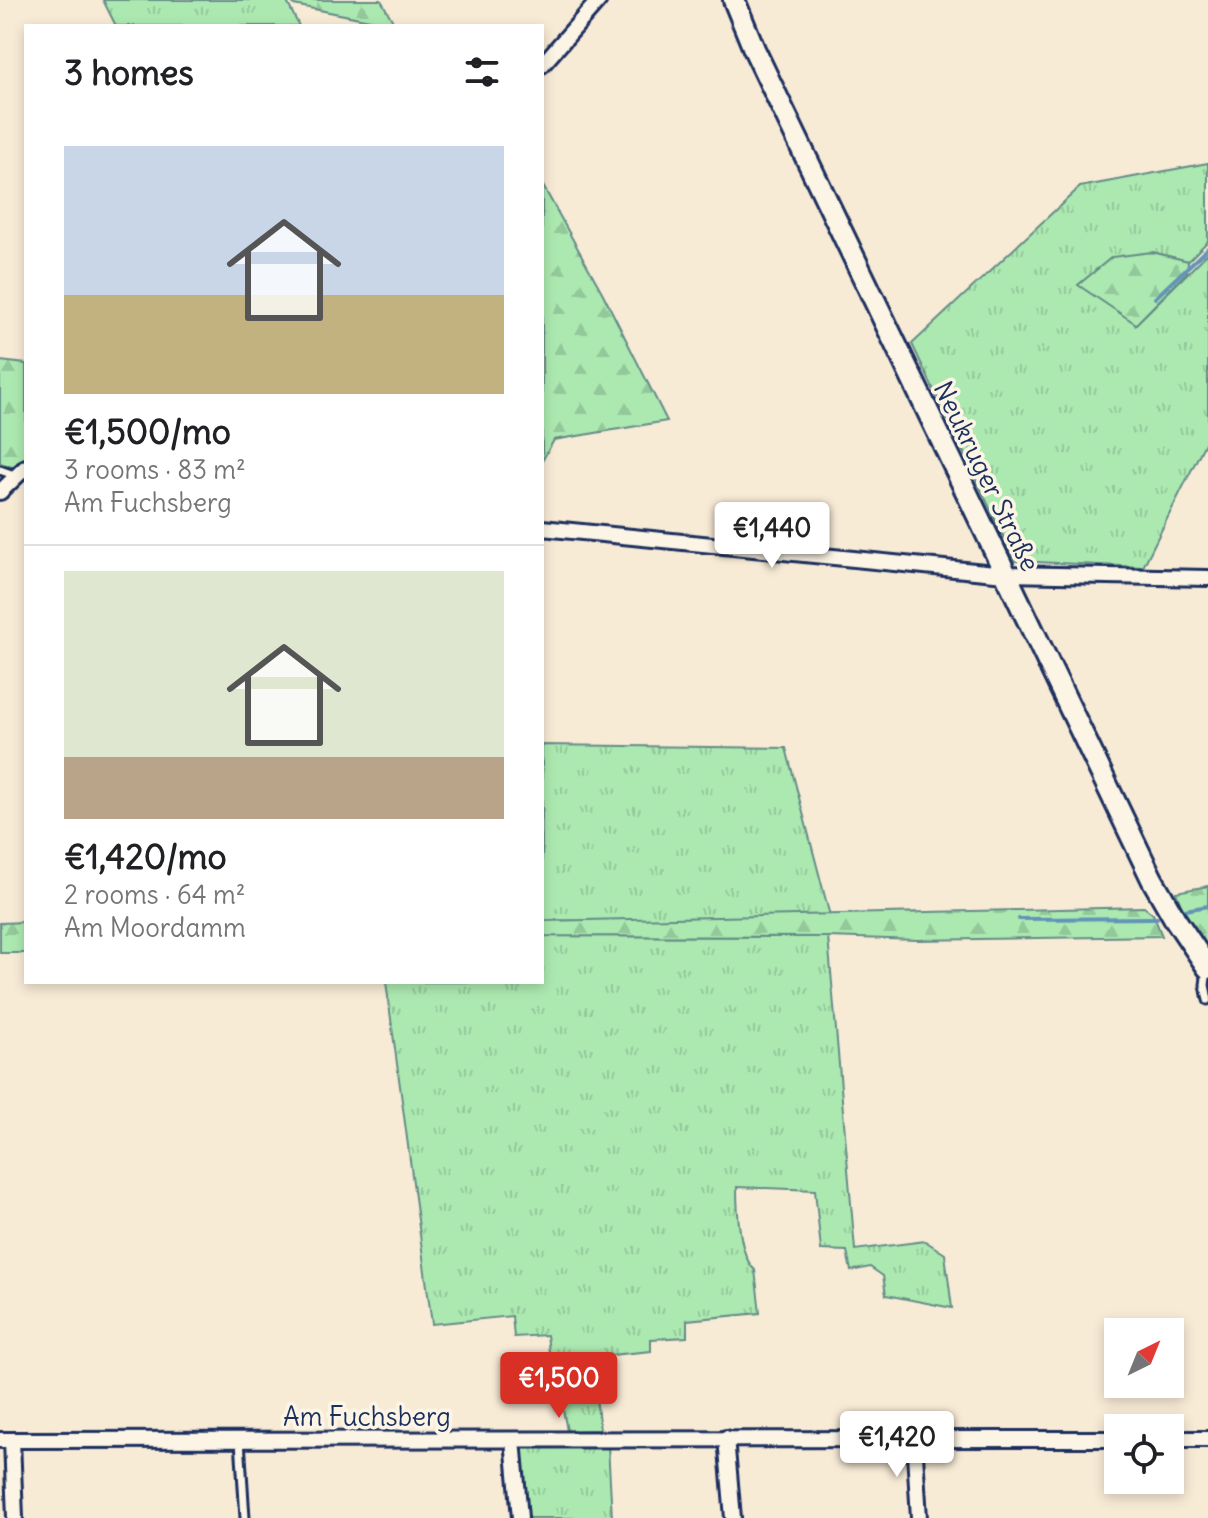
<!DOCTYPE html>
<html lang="en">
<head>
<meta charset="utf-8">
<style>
  body { margin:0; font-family:Delius,sans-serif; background:#f6f6f6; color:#202124; height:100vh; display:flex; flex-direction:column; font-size:30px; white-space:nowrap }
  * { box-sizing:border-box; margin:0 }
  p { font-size:26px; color:#757577 }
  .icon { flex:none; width:44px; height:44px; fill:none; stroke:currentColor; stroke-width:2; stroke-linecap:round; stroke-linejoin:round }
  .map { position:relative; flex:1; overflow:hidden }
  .details { position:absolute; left:24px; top:24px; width:520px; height:960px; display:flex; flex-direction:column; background:#fff; border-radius:0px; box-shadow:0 4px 12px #0003 }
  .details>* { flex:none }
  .needle { width:52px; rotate:43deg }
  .controls { position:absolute; left:1104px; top:1318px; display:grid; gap:16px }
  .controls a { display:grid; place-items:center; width:80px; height:80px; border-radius:0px; background:#fff; box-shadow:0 4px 12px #0003; font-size:40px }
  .price { position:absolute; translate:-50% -68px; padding:0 18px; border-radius:8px; background:#fff; color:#222; font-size:26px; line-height:52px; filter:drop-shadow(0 2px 4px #0008) }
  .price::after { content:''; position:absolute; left:50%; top:48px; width:24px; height:18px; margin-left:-12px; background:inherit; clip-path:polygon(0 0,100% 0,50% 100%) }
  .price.active { background:#d93025; color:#fff }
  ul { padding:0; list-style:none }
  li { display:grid; align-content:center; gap:16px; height:424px; padding:0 40px }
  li+li { border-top:2px solid #e0e0e0 }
  li span { display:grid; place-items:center; height:248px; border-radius:0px; color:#555 }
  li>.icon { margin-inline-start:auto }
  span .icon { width:144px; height:144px; fill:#fffc; stroke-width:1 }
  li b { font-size:34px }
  h2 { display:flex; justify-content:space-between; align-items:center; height:96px; padding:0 40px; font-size:34px }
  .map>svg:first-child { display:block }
</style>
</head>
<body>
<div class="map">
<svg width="1208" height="1518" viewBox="0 0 1208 1518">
  <defs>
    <pattern id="grass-tufts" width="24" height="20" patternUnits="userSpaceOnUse" patternTransform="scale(2)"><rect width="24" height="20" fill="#ace9b0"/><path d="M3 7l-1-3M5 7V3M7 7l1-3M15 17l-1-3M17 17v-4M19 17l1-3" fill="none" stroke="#93c89a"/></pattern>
    <pattern id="forest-firs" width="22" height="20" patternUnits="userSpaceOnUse" patternTransform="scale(2)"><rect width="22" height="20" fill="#ace9b0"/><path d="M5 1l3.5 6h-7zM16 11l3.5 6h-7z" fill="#93c89a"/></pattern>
  </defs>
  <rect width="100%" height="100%" fill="#f8ebd6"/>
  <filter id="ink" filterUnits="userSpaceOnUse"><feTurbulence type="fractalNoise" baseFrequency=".0125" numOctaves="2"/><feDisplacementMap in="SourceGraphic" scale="16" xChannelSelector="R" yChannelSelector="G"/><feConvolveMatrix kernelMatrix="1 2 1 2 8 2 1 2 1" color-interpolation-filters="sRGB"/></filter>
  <g filter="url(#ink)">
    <g fill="url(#grass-tufts)" stroke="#648c87" stroke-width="2">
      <path d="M103,0h183l13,26h-183z"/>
      <path d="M1208,163v78l-20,20 -36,-9 -16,72 72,-71v184l-65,130 -128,-6 -103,-217 168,-157z"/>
      <path d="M542,745l244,3 44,168 -236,5 -52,-1z"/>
      <path d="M542,936l286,1 27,313 70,-9 20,13 7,54 -66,-13 -3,-19 -13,-9 -19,4 -4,-20 -26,-1 -6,-60 -78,-3c0,21 2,70 18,83l5,43 -73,7v17l-36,2v12l-60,6 9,73 -33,1 -4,-22h-7l-9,-74 -33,2 -2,-21 -80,8 -46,-342h156z"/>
      <path d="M608,1445l4,73h-88l-5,-71z"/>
    </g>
    <g fill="url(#forest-firs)" stroke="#648c87" stroke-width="2">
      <path d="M291,0h90l14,25 -101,-20z"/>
      <path d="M542,184l61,110 64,127 -113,19 -12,21z"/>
      <path d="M1152,252l36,9 -1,11 -51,52 -58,-39 34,-28z"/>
      <path d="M0,361l26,3v94l-11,10 -15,-5z"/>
      <path d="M1208,886v63l-20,-25 -12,-32z"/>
      <path d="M1144,907l9,7 9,22 -245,4 -89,-3 -286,-1v-15z"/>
      <path d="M26,922v31h-26v-30z"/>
    </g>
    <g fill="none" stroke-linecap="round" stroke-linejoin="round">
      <g stroke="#6294b7" stroke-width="4">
        <path d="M1155,298l53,-50"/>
        <path d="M1185,910l23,-4"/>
        <path d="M1019,919l138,-1"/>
      </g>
      <defs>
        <g id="lane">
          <path d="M0,470l17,6"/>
          <path d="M1207,969l-2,16 3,15"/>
          <path d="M240,1440l5,78"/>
        </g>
        <g id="street">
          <path d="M542,65l57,-65"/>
          <path d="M0,492l26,-25"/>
          <path d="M542,528l463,46 203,4"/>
          <path d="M726,1438l7,80"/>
          <path d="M914,1438l5,80"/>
          <path d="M1170,1439h38"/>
          <path d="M0,1440l1118,-1"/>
          <path d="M12,1440l3,78"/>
          <path d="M513,1440l7,78"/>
        </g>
        <path id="secondary" d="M734,0l20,49 398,830 23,40 33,49"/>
      </defs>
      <use href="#lane" stroke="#1b2f5e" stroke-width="13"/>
      <use href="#street" stroke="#1b2f5e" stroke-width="20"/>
      <use href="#secondary" stroke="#1b2f5e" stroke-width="26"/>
      <use href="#lane" stroke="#fcf5e5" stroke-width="7"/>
      <use href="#street" stroke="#fcf5e5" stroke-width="14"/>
      <use href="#secondary" stroke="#fcf5e5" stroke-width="20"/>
    </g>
  </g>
  <g text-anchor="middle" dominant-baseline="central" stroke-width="7" stroke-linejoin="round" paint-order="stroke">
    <g font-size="26" fill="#1b2f5e" stroke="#fcf5e5">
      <text transform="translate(987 476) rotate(64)">Neukruger Straße</text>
      <text x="367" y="1416">Am Fuchsberg</text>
    </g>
  </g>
</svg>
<div class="controls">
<a><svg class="needle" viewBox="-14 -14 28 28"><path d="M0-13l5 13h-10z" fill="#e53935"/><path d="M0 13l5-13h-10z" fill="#757577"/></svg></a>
<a><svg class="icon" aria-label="locate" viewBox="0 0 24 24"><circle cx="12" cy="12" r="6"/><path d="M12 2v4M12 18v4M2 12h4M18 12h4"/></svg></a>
</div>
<b class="price" style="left:772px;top:570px">€1,440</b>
<b class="price active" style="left:559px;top:1420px">€1,500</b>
<b class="price" style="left:897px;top:1479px">€1,420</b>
<section class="details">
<h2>3 homes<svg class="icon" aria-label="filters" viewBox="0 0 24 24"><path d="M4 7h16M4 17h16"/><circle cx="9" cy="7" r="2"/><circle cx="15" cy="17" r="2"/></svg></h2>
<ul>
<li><span style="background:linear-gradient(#c9d6e8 60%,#c2b280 0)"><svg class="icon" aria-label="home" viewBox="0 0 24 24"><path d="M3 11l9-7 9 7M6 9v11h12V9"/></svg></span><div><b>€1,500/mo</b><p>3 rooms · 83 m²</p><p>Am Fuchsberg</p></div></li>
<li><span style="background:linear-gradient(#dfe7d0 75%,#b9a48a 0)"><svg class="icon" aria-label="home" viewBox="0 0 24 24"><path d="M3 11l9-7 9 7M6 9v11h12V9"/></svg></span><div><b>€1,420/mo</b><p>2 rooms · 64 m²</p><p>Am Moordamm</p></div></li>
</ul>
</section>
</div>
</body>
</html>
